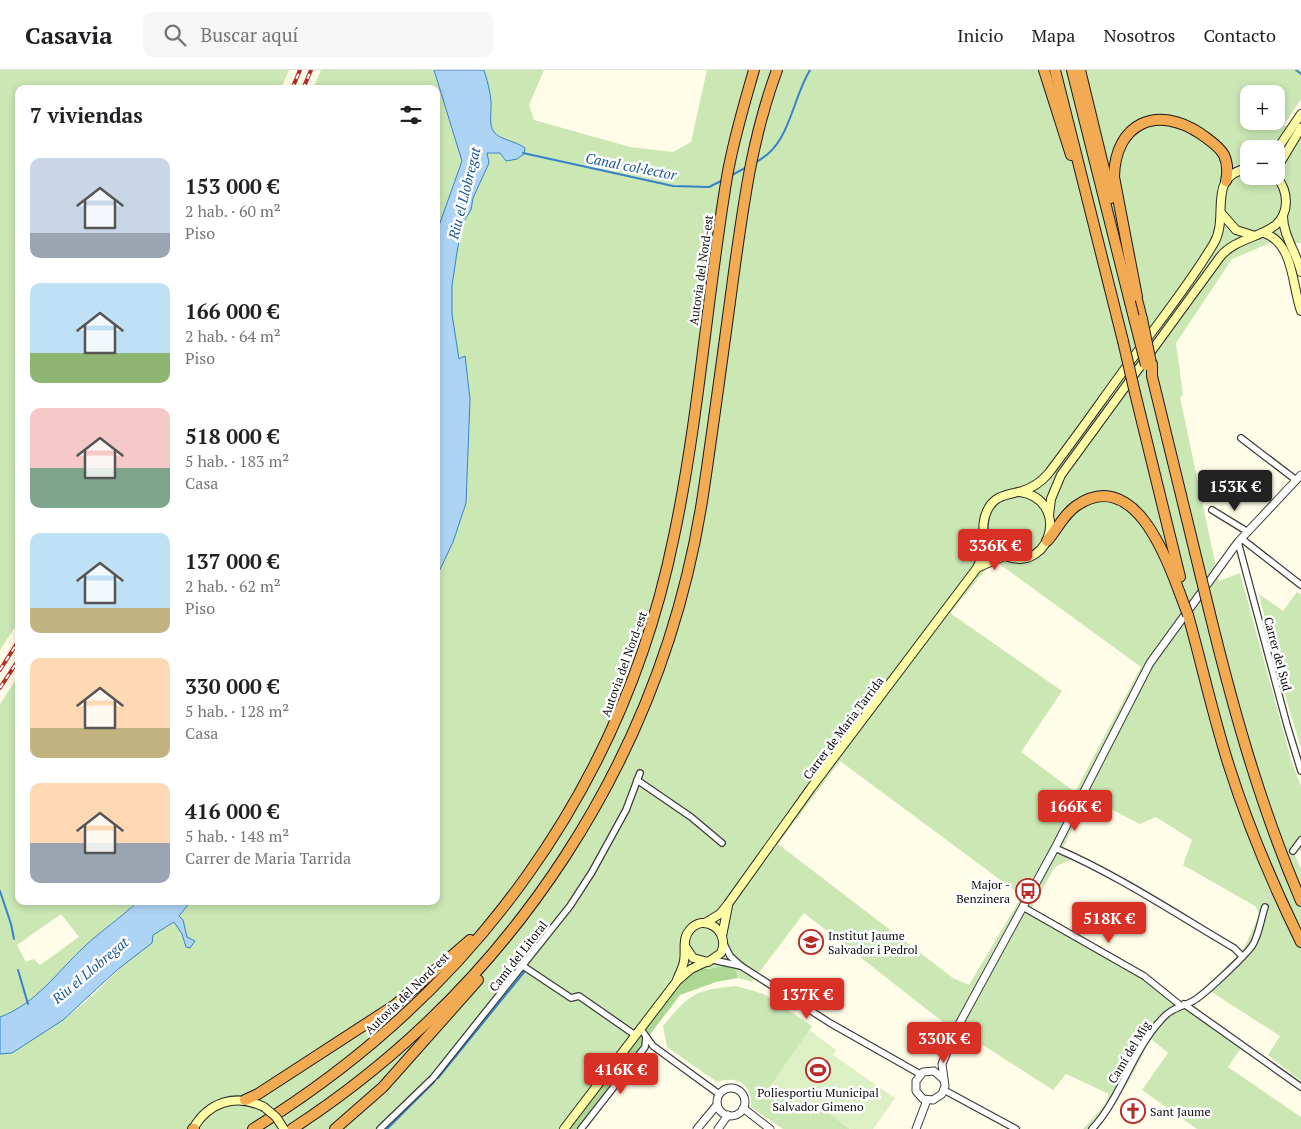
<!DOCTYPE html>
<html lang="es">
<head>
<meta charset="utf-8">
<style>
  body { margin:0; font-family:"PT Serif",serif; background:#f6f6f6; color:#202124; height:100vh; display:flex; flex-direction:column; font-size:19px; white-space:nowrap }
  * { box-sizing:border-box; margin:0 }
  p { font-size:16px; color:#757577 }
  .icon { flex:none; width:28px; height:28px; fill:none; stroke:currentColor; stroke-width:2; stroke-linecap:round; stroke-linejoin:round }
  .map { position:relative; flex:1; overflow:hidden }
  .details { position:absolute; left:15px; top:15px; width:425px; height:820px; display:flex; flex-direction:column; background:#fff; border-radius:10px; box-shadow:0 2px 8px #0003 }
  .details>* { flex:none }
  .tools { position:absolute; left:1240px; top:15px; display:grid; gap:10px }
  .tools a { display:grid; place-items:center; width:45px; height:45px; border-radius:10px; background:#fff; box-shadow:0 2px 8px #0003; font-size:25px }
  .price { position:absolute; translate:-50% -42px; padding:0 11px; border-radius:5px; background:#d93025; color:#fff; font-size:16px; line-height:32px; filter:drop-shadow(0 1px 2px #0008) }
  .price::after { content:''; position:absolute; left:50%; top:30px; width:15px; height:11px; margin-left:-8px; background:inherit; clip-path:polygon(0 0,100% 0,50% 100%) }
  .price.on { background:#222; color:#fff }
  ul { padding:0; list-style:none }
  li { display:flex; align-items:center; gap:15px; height:125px; padding:0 15px }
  li span { display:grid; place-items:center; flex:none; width:140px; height:100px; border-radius:10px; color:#555 }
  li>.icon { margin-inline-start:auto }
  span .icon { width:60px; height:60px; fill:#fffc; stroke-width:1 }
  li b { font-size:21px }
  h2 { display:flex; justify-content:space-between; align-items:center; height:60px; padding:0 15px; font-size:21px }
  header { display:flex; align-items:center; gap:30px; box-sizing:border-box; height:70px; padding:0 25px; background:#fff; border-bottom:1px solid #e0e0e0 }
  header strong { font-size:24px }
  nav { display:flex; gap:28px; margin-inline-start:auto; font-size:18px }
  .search { width:350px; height:45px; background:#f6f6f6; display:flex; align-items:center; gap:12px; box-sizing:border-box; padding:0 18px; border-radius:10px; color:#757577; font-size:19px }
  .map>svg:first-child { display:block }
</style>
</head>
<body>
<header>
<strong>Casavia</strong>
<div class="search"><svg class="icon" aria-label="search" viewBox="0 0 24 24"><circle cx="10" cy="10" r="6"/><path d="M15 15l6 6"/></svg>Buscar aquí</div>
<nav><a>Inicio</a><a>Mapa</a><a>Nosotros</a><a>Contacto</a></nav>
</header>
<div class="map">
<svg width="1301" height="1059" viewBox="0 0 1301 1059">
  <rect width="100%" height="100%" fill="#fffce8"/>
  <g fill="#cae7b4" fill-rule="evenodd">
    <path d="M0,0h289l-8,19h-262v532l-19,29z"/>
    <path d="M321,0h113l28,91 -26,73v-145h-123z"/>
    <path d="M484,0h60l-15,35 5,15 96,27 43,5 18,-10 16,-72h594v29l-17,26 17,12v106h-31l-38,16 -56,84 7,52 -3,2 39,184 21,-8 52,190 9,23v65l-10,-5 10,23v212l-33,-26 12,-19 -70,-45 -23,18 54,39 -13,19 73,50v12h-104l-55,-39 26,-37 -17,-14 -22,42 -31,48h-15l22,-24 4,-11 -43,-20 -13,16 -67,-43 -38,-21 -144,-113 -52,69 -14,-4 -3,-9c-13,-3 -24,1 -38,-1l-26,27 -102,134h-569v-75l12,-1 51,-33 27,-22 63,-63 21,-14 8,13 2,8 10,-1 -7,-4 -4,-17 -4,-4 12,-15h245v-323l17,-36 13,-39 4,-104 -5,-42 -6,2 -7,-45v-28l5,-34 5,-28 9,-14 2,-12 16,-35 -2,-10h13l6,8 11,-2 7,-5 1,-6c-9,-7 -25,-8 -31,-16 -6,-8 -2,-22 -3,-31 -1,-11 -4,-21 -7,-31zM1249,24h27v27h-27zM1249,79h27v27h-27zM998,493l143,104 -66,125 -54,-40 41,-61 -112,-78 37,-45zM840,691l182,135 -53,89 -16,-7 -175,-134zM1090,724l15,12 35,18 16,-7 36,23 -9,25 72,41 5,8 -16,34 -7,8 -46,44 -13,1 -31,-25 -116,-67 24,-42 18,-9 2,-4 -12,-6z"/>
    <path d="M1297,522l4,2v154l-23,-76 -19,-78 24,17z"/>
    <path d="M19,605v226h119c-17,17 -36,29 -53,45 -27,25 -49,58 -85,71v-313zM61,844l18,23 -39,28 -6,-6 -8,3 -9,-17z"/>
    <path d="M736,916l28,8 48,32 -41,60 40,29 7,-10 32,24h-67l-32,-22c2,-23 -14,-32 -34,-25l-50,-35 -4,-21c27,-32 31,-36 73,-40z"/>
  </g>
  <path fill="#acd893" d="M724,896l11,3 3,9 -22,4 -36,13 -102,134h-9l117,-153 11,-8 12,1z"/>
  <path fill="#ddefc5" d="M809,960l27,20 -3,5 62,43 -22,31h-22l-33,-23 -7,9 -40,-30z"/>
  <g fill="#aed4f5" stroke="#3782ca">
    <path d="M434,0h50c3,10 6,20 7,31 1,9 -3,23 3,31 6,8 22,9 31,16l-1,6 -7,5 -11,2 -6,-8h-13l2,10 -16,35 -2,12 -9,14 -5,28 -5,34v28l7,45 6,-3 5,43 -4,104 -13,39 -17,36v-54l3,-8h-3v-6l3,-2 -3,-12v-138l3,-18 -3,-13v-93l26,-73z"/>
    <path d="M138,831h53l-12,15 4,4 4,17 8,4 -5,7 -4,-1 -4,-13 -8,-12 -21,13 -1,8 -35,27 -54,50 -51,33 -12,1v-37c36,-13 58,-46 85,-71 17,-16 36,-28 53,-45z"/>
  </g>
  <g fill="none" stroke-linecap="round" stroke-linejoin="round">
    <g stroke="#3782ca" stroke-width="2">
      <path d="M1296,0l5,4"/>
      <path d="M523,83l150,33 36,1 14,-7"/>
      <path d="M756,92c35,-18 35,-61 54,-92"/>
      <path d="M732,105l15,-8"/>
      <path d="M0,821l11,33 3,15"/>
      <path d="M18,900l10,34"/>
      <path d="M438,1008l87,-107"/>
      <path d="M387,1059l47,-47"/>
    </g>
    <path stroke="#dad8c7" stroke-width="5.5" stroke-dasharray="5.5 3" stroke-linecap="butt" d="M1265,837l28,-56"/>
    <defs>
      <g id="minor">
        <path d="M1241,368l55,42"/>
        <path d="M1212,440l36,22"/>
        <path d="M1242,469l59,46"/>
        <path d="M1238,472l49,183 14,46"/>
        <path d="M637,710l54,37 31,26"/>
        <path d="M1055,778c63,27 121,66 179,100l8,8"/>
        <path d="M1293,781l8,-11"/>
        <path d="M1023,837l121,69 36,29"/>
        <path d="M724,874l6,12 11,10 89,57 90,51"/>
        <path d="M713,890l28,6"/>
        <path d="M523,896l48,32 8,-2 56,39"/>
        <path d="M1184,934l117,83"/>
        <path d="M640,958l13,18 66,48"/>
        <path d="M944,1020l72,39"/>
        <path d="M380,1059l53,-51 137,-172 22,-34 34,-62 14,-37"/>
        <path d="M581,1059l64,-82 1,-10"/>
        <path d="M1092,1059c29,-31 40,-78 69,-109 10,-12 19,-12 32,-19 11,-6 51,-44 59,-55 7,-10 9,-28 13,-39"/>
      </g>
      <g id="tertiary">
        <path d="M943,1009l-9,-8 -11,1 -7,9v10l7,8 10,1 9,-6 3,-8 -3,-22 16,-38 97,-178 95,-185 88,-121 63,-67"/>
        <circle cx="731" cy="1032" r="14"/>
        <path d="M743,1038l27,21"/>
        <path d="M697,1059l20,-24"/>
        <path d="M718,1059l10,-14"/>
        <path d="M916,1059l11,-29"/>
      </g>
      <g id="secondary">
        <path d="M1276,81l25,-37"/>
        <path d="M1279,110l1,-17 21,-35"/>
        <path d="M1222,144l14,16 16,5"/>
        <path d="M1283,146c0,20 14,37 18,56"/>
        <path d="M1264,163c30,10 28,53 37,78"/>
        <path d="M1049,445l2,-16 10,-24 159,-218c21,-26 65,-18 66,-55 0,-10 -4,-19 -10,-26"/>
        <path d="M986,467c4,10 11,17 22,20 45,14 61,-58 12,-65"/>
        <path d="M979,497l25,-11"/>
        <path d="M705,853l15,-9 8,-10 83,-116 166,-220c13,-23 1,-38 10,-57 7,-16 20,-16 35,-20 10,-3 19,-9 26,-17 30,-39 58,-80 87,-119 27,-37 56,-73 79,-112 16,-27 -9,-67 35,-75"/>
        <path d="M722,866l6,-30"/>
        <path d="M677,910c2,-6 6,-12 7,-19 2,-10 -2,-22 5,-30 15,-20 42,1 32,22l-13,9 -15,-4 -8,-12"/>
        <path d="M193,1059c15,-27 43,-36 71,-22"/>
        <path d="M564,1059l113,-148 14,-12 15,-7"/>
      </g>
      <g id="motorway">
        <path d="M1044,0l27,85"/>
        <path d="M1055,0l68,271"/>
        <path d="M1072,0l58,232"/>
        <path d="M1080,0l31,128"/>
        <path d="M1135,222l7,27"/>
        <path d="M1137,227l-23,-120c1,-54 43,-73 87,-43 8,6 18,12 23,21 4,9 4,17 2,26"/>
        <path d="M1152,294v12l48,197"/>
        <path d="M1135,323l45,184"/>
        <path d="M1047,471c10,-11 16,-26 29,-35 56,-39 89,47 103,85"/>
        <path d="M1210,544c24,98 51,194 91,287"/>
        <path d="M1188,545c14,50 25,101 41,151 19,60 44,119 72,176"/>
        <path d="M245,1030l13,-6 137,-89 75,-65"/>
        <path d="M193,1059h1"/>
        <path d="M253,1059c219,-135 370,-341 421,-593 25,-118 33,-240 53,-359 6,-36 17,-72 27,-107"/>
        <path d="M292,1059c221,-144 371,-373 411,-634 11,-74 21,-149 31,-223 10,-71 18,-134 43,-202"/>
        <path d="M335,1059l48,-42 95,-107"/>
      </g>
    </defs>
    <use href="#minor" stroke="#3d3d3d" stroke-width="8"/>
    <use href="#tertiary" stroke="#3d3d3d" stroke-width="9"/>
    <use href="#secondary" stroke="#2c2c2c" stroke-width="10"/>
    <use href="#motorway" stroke="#1b1b1b" stroke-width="12"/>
    <use href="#minor" stroke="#fff" stroke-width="5.5"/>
    <use href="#tertiary" stroke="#fff" stroke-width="7"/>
    <use href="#secondary" stroke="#fefca4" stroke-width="8"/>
    <use href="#motorway" stroke="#f2aa53" stroke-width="10"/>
    <defs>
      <g id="rail">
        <path d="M292,19l8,-19"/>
        <path d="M303,19l8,-19"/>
        <path d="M0,600l19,-30"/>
        <path d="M0,618l19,-29"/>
      </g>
    </defs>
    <use href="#rail" stroke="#b72c26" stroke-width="4"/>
    <use href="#rail" stroke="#fff" stroke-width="2" stroke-dasharray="5.5" stroke-linecap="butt"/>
    <defs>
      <path id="secondary-bridge" d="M264,1037l12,10 8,12"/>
      <g id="motorway-bridge">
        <path d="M1130,232l16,63"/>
        <path d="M1142,249l9,44"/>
        <path d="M1123,271l12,52"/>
        <path d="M1200,503l10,41"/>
        <path d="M1179,521l9,24"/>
      </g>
    </defs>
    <use href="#secondary-bridge" stroke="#2c2c2c" stroke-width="10" stroke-linecap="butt"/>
    <use href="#motorway-bridge" stroke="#1b1b1b" stroke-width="12" stroke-linecap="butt"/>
    <use href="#secondary-bridge" stroke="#fefca4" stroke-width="8"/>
    <use href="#motorway-bridge" stroke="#f2aa53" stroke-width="10"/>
  </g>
  <defs>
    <symbol id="bus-ring" viewBox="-11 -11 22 22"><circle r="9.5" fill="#fff" stroke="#b72c26" stroke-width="1.5"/><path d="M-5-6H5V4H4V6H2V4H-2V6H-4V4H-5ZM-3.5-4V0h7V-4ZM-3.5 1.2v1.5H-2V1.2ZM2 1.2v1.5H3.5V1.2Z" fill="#b72c26"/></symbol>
    <symbol id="school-ring" viewBox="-11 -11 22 22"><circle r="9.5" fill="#fff" stroke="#b72c26" stroke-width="1.5"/><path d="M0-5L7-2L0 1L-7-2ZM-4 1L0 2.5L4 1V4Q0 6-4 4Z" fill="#b72c26"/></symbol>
    <symbol id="stadium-ring" viewBox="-11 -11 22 22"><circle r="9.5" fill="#fff" stroke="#b72c26" stroke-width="1.5"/><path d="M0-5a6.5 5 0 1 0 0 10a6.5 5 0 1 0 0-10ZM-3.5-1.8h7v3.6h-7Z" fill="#b72c26"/></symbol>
    <symbol id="church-ring" viewBox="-11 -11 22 22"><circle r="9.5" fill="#fff" stroke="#b72c26" stroke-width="1.5"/><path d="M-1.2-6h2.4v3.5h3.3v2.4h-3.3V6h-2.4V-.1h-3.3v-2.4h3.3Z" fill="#b72c26"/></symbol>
  </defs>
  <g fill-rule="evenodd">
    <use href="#bus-ring" x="1014" y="807" width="28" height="28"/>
    <use href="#school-ring" x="797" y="858" width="28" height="28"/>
    <use href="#stadium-ring" x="804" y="986" width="28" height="28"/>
    <use href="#church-ring" x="1119" y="1027" width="28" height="28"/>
  </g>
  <g text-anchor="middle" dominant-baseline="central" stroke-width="5" stroke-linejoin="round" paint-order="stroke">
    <g font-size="12" fill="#0a0a0a" stroke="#fff">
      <text transform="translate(701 200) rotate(-82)">Autovia del Nord-est</text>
      <text transform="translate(1278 584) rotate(75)">Carrer del Sud</text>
      <text transform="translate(624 594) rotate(-70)">Autovia del Nord-est</text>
      <text transform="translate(843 658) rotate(-53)">Carrer de Maria Tarrida</text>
      <text transform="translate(518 886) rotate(-52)">Camí del Litoral</text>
      <text transform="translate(407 923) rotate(-44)">Autovia del Nord-est</text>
      <text transform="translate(1129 982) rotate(-59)">Camí del Mig</text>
    </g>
    <g font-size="12" fill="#0a0a0a" stroke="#fff" text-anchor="start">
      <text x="1010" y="814" text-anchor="end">Major -<tspan x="1010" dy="14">Benzinera</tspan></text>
      <text x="828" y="865">Institut Jaume<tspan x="828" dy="14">Salvador i Pedrol</tspan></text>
      <text x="818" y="1022" text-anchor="middle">Poliesportiu Municipal<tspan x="818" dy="14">Salvador Gimeno</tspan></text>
      <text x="1150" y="1041">Sant Jaume</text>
    </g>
    <g font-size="14" font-style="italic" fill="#175598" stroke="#fff">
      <text transform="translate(631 96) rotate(11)">Canal col·lector</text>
      <text transform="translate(464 123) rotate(-76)">Riu el Llobregat</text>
      <text transform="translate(90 900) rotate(-40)">Riu el Llobregat</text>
    </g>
  </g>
</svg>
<div class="tools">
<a>+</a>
<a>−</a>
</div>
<b class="price on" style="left:1235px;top:442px">153K €</b>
<b class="price" style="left:995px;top:501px">336K €</b>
<b class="price" style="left:1075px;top:762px">166K €</b>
<b class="price" style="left:1109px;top:874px">518K €</b>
<b class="price" style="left:807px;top:950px">137K €</b>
<b class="price" style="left:944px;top:994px">330K €</b>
<b class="price" style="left:621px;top:1025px">416K €</b>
<section class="details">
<h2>7 viviendas<svg class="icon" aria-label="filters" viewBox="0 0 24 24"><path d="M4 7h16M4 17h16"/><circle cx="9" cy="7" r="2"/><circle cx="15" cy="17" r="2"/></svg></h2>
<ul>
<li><span style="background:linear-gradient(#c9d6e8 75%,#9aa5b1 0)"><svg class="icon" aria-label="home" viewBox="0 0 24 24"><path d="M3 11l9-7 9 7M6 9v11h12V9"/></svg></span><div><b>153 000 €</b><p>2 hab. · 60 m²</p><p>Piso</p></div></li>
<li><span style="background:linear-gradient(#bfe0f5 70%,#8fb573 0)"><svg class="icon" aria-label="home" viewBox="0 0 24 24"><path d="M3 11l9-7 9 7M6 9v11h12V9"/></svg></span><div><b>166 000 €</b><p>2 hab. · 64 m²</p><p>Piso</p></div></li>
<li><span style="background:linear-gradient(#f6c9c9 60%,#7fa58c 0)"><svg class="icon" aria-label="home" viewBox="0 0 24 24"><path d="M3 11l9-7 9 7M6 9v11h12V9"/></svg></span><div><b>518 000 €</b><p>5 hab. · 183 m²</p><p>Casa</p></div></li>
<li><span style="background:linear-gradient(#bfe0f5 75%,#c2b280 0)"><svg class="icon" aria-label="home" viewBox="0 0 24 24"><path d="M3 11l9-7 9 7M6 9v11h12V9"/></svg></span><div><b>137 000 €</b><p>2 hab. · 62 m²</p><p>Piso</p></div></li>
<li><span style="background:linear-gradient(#ffd9b3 70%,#c2b280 0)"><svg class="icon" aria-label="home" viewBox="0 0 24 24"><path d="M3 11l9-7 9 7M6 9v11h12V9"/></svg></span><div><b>330 000 €</b><p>5 hab. · 128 m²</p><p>Casa</p></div></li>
<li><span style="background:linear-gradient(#ffd9b3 60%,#9aa5b1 0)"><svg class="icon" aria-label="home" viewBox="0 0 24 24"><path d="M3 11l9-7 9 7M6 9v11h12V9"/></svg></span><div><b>416 000 €</b><p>5 hab. · 148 m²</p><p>Carrer de Maria Tarrida</p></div></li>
</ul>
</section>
</div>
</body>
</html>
